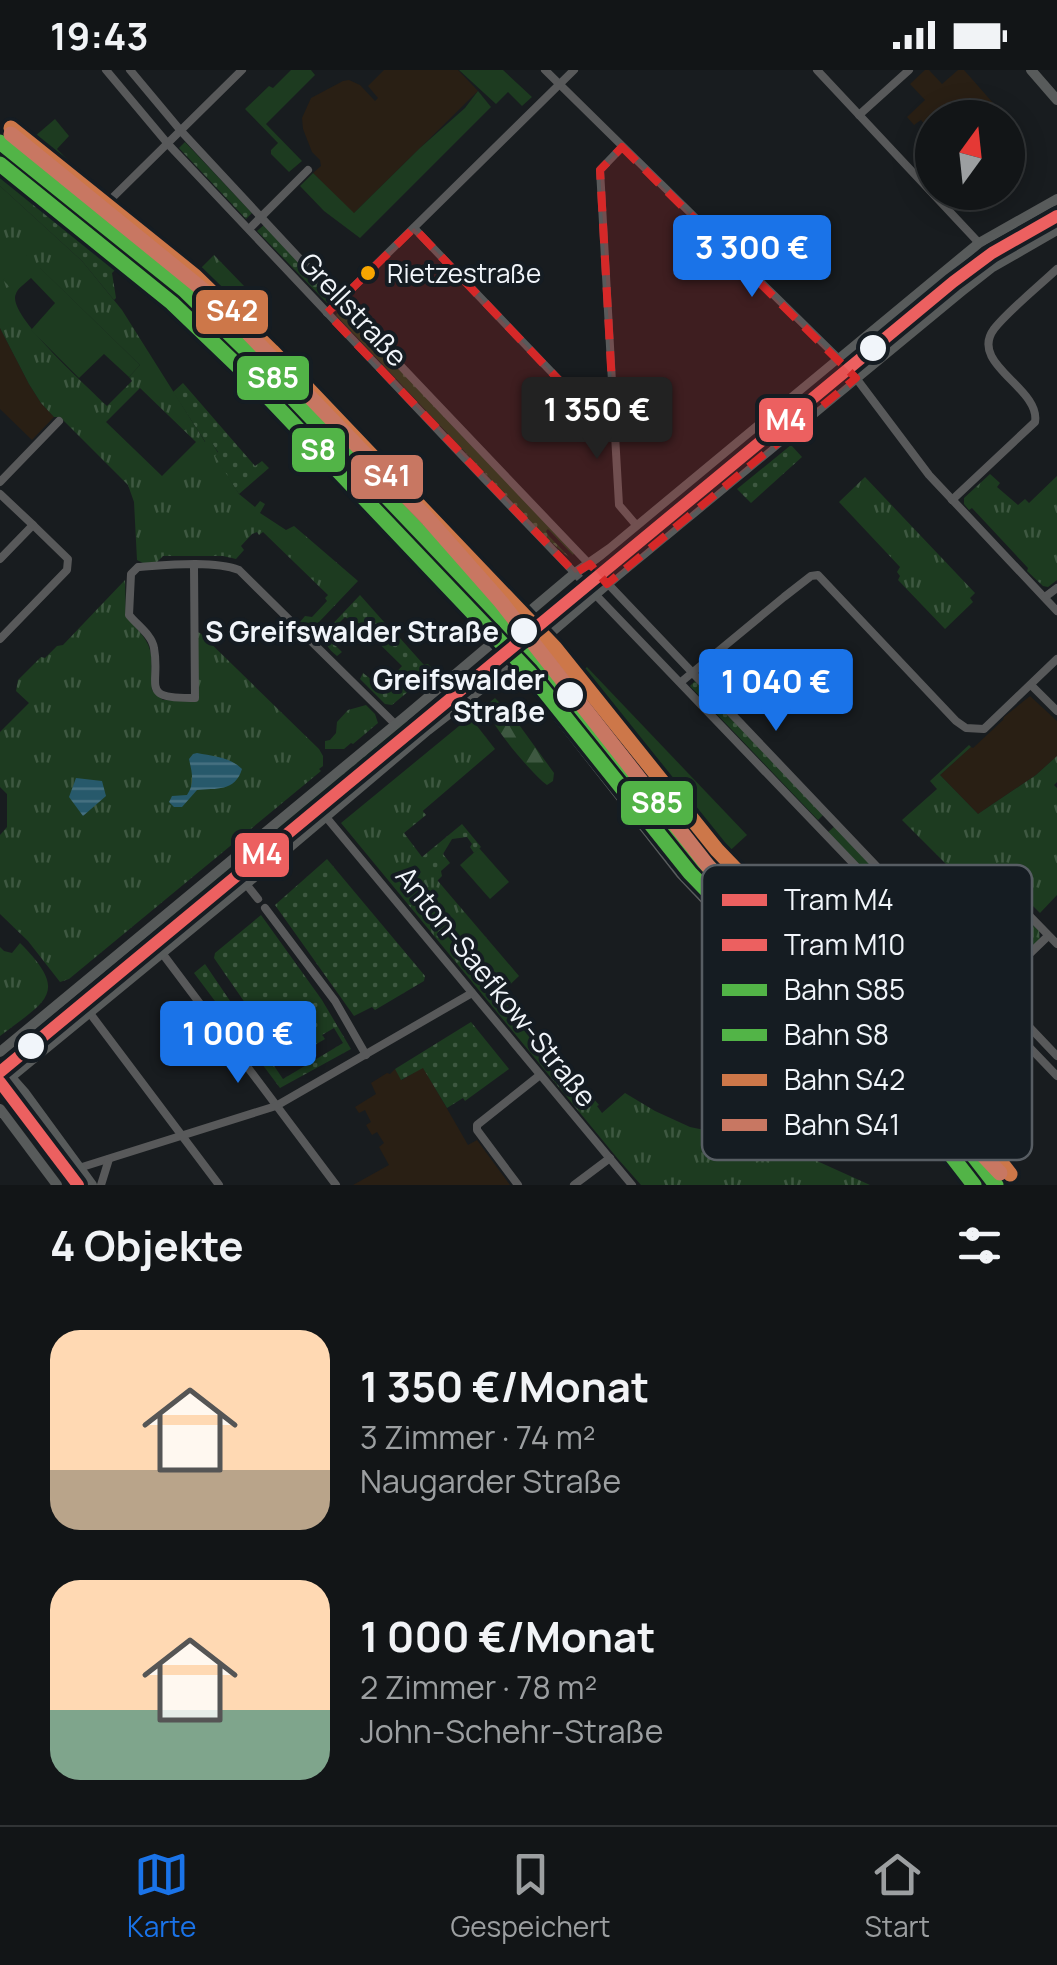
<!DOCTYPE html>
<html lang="de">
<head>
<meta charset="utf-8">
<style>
  body { margin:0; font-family:Manrope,sans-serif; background:#1b1e20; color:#f1f3f6; height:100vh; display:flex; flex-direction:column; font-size:38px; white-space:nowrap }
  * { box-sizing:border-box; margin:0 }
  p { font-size:32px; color:#9c9fa1 }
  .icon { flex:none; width:55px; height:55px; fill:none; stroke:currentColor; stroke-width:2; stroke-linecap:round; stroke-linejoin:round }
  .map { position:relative; height:1115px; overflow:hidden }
  .sheet { display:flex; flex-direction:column; background:#121517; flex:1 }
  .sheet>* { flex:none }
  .needle { width:65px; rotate:15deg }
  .fabs { position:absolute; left:915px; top:30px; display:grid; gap:20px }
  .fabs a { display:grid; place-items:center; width:110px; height:110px; border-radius:50%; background:#121517; box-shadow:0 5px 25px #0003,0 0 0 2px #313436; font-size:50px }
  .price { position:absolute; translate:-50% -85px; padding:0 22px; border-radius:10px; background:#1a73e8; color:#fff; font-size:32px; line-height:65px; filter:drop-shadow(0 2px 5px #0008) }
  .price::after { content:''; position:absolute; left:50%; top:60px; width:30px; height:22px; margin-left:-15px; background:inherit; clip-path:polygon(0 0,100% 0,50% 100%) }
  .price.current { background:#222; color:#fff }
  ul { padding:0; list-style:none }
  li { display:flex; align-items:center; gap:30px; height:250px; padding:0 50px }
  li span { display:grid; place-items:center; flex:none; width:280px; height:200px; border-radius:30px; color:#555 }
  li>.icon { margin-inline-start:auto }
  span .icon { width:120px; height:120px; fill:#fffc; stroke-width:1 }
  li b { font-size:42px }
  h2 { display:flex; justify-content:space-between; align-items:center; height:120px; padding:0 50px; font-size:42px }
  .status { display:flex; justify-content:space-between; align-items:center; height:70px; padding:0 50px; background:#121517; direction:ltr }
  .status svg { height:28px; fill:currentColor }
  .tab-bar { display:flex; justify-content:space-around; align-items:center; height:140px; border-top:2px solid #313436; background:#121517; font-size:28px; color:#9c9fa1 }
  .tab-bar a { display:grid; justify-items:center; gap:5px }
  .tab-bar .current { color:#1a73e8 }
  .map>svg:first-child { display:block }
</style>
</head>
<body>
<div class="status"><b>19:43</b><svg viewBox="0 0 49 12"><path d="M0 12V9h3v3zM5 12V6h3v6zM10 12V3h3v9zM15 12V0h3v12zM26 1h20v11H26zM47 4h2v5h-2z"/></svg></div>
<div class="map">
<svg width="1057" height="1115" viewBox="0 0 1057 1115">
  <defs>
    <pattern id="grass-dots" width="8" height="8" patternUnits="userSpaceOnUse" patternTransform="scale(2.5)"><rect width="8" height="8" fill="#1d3b20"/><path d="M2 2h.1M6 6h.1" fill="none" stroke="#3e5841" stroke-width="1.8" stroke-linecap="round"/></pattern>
    <pattern id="forest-firs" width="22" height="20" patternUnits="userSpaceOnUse" patternTransform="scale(2.5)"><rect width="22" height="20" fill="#1d3b20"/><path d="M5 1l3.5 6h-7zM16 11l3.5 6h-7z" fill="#3e5841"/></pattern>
    <pattern id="park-tufts" width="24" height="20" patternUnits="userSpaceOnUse" patternTransform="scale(2.5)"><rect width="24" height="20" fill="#1d3b20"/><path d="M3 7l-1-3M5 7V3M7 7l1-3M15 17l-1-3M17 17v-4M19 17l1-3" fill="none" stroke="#3e5841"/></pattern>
    <pattern id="water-rules" width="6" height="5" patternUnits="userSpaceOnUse" patternTransform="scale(2.5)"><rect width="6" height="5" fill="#27596b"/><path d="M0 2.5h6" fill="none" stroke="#477181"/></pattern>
  </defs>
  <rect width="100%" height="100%" fill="#181c1f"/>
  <g fill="#291f14">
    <path d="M384,0h74l20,21 -125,123 -40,-41 8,-7 -1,-6 -8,-8 -9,-23 -1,-11 9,-20 32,-17 6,-1 11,5 15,16 3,-3 -10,-12z"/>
    <path d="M925,0h4l13,14 16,-14h6l36,41 -7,6 -61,1v15l-11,-13 -7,5 -7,-8 18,-17 -15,-16z"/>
    <path d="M0,258l29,56 12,19 13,14 -22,23 -32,-31z"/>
    <path d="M1030,626l27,25v35l-21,19 -58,39 -38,-39 31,-28 2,1 30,-28 1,-3z"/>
    <path d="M423,997l45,78 9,-5 33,45h-157l36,-20 -10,-18 5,-4 -7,-11 -5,3 -6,-10 5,-3 -6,-12 -6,3 -4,-6 21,-13 -5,-11 16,-10 3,1 5,-5 7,11z"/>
  </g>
  <g fill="url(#grass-dots)">
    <path d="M185,72l67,71 -6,6 -67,-71z"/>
    <path d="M0,98l121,96 -9,9 4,25 -2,2 -32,-39 -82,-75z"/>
    <path d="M264,155l68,74 -5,4 -70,-72z"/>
    <path d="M999,181l2,4 -17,11 -119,100 -4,-5 93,-78z"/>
    <path d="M341,238l233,245 -1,2 -25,-26 -2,2 2,4 22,23 -23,-19 -211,-224z"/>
    <path d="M829,302l3,4 -222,184 -3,-3z"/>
    <path d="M183,313l72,83 7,-5 7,7 -30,26 -25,-38 4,-4 -8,-12 -4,3 -33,-51z"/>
    <path d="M782,357l3,4 -167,138 -3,-4z"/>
    <path d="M791,375l11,12 -51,46 -14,-14z"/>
    <path d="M360,525l32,36 -5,5 1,4 4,1 7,-4 25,28 4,-1 6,6 -42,35 -7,-1 -25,-25 3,-6 9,7 3,-2 9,8 18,-20 -50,-49 -3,3 -4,-3 -15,15 5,6 -3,4 10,10 -5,4c-9,-7 -14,-14 -11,-25z"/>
    <path d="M695,611l128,134 -5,5 -128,-134z"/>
    <path d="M407,650l3,4 -249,208 -3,-4z"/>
    <path d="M416,659l4,4 -251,208 -3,-4z"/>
    <path d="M422,740l4,5 -22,18 18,24 40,-33 19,23 -7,6 -4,-6 2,-3 -5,-7 -15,2 -9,15 7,9 -9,8 1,5 -7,7 -47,-54z"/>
    <path d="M835,756l60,64 -5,6 -62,-64z"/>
    <path d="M327,789l98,117 -1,5 -49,29 -3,-3 -18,9 -79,-111z"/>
    <path d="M261,845l61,85 29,49 -71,39 -86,-115 11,-9 78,115 60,-36 -9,-15 -12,7 3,4 -39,23 -72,-104 1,-5z"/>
    <path d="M471,952l38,47 -44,32 -2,-3 -16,10 -24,-40 -22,12 -6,-11z"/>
  </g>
  <path fill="url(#forest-firs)" d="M495,628l17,17 42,58 -1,8 -6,4c-12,-8 -56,-59 -58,-73 -1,-3 0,-6 0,-9z"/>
  <g fill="url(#park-tufts)" fill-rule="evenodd">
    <path d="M0,116l82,75 40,49 83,132 5,-3 8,14 -3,3 24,38 16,13 5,-6 5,3 -5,9 26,17 8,-4 64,55 -39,41 -9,5 -10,-5 5,-6 7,1 15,-16 -2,-3 3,-3 -65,-63 -4,3 -2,-3 -5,2 -11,12 3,4 -8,9 -13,-3h-60l-7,7h-13l-6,-3 -3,-58 -6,-17 -68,-68h-6l-13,-14 -12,-19 -29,-56zM40,198l100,97 -11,12 3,4 -25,25c-19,-19 -92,-84 -92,-108 0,-10 18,-23 25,-30zM140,318l56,54 -34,34 -56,-54z"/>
    <path d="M214,185l32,33 -23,21 -31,-32z"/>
    <path d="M990,404l10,9 -3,4 21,18 7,-6 4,4 28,-27v104l-9,7 -5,-1 -16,-15 1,-3 -56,-60 -3,2 -5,-6v-6z"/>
    <path d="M865,407l110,116 -5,5 3,4 -28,27 -47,-49 2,-4 -3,-4 3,-5 -61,-65z"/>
    <path d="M125,510l1,37c30,31 25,31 26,73l11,10 33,-1 1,-67 3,1 119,116 4,7v10l-4,3 2,2 -252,208 -9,3 -32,-41 -28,-27v-79l7,-8v-33l-7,-7v-55l29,-29 -13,-12 2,-11 23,-23 4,1 12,-12 6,-1z"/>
    <path d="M366,635l9,9 3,9 -25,21 -2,-1 -7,6h-19v-8l5,-1 6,-7 1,-11 11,-12z"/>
    <path d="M470,647l25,32 -98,84 122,143 -20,19 54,65 5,-3 41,48 -2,1 5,7 23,-20 30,18 35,16 91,19 4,4 32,11 53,24h-229l-23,-26 -277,-336z"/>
    <path d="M969,675l2,2 -31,28 38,39 58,-39 21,-19v26l-3,3 3,3v107l-17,18 -23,-23h-9l-4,4 -24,-24 -19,9 -59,-59 35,-31 -7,-8z"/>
    <path d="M1010,835h3l26,26 1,8 -40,39 -32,-35z"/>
    <path d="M20,873c50,50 27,57 -20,93v-89l4,4 8,2z"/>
  </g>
  <g fill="#1d3b20">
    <path d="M291,0h20l4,5 -49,49 36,37 -13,11 -18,-18v-4l7,-7 -33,-34 24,-23 4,2z"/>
    <path d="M459,0h44l29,27 -10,9 -14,-14 -12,12z"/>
    <path d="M478,21l13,16 -131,131 -36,-27 -24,-25 13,-13 41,40 66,-65 45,-40z"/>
    <path d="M55,49l14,17 -12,13 43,44 -13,13 -67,-57z"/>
    <path d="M27,185l113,110 -11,12 -25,-23 -25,24 -48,-48 24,-27 -24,-25 -16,14 -12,-12z"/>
    <path d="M587,597l160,168 -24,22 -154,-175z"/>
    <path d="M479,778l30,34 -19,17 -30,-34z"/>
  </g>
  <g fill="url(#water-rules)">
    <path d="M197,683c16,3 33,4 45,16 -7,23 -26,19 -45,21l-15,17h-8l-5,-5 3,-6 15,-1c8,-12 5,-22 2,-36l4,-5z"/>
    <path d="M76,708l26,3 4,15 -23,20 -14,-19z"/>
  </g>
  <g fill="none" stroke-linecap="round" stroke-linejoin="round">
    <g stroke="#58595a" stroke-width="8">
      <path d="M106,0l62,74 284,301 605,631"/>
      <path d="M130,0l51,61 158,170 718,755"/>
      <path d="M545,0l293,288 18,20 73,97 128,136"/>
      <path d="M817,0l162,173"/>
      <path d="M859,45l50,-45"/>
      <path d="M622,77l-22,23 19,335 18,21"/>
      <path d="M104,136l138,-136"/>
      <path d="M414,158l188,197 11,2"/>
      <path d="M249,159l59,-59"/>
      <path d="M327,243l247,-243"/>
      <path d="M0,412l59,-61"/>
      <path d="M0,424l33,31 -33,34"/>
      <path d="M952,430l83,-78c6,-34 -67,-58 -41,-93 14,-18 45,-43 63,-60"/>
      <path d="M194,496l1,132c-57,1 -34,-12 -41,-50 -2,-13 -17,-23 -25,-33l2,-41 7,-7c29,-2 75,-7 101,3l157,155"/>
      <path d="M1045,527l12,-9"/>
      <path d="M0,569l67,-69 1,-11 -35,-34"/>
      <path d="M681,612l103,-85 27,-21 7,-1 138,146 10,7 18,1 73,-70"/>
      <path d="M1031,615l26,26"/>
      <path d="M326,747l306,368"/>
      <path d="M246,814l12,15"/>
      <path d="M265,838l70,93 31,54"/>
      <path d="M955,880l57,-52 45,46"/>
      <path d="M162,883l174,232"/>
      <path d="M990,922l58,-56"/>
      <path d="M89,942l130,173"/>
      <path d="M79,1098l197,-62 196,-113"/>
      <path d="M101,1115l8,-26"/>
      <path d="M518,1115l-41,-55v-5l63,-50"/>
      <path d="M574,1115l36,-27"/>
    </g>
    <g stroke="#585b5b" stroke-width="10">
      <path d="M1031,0l26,30"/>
      <path d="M0,982l407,-337 168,-142 36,-25 368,-305 78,-44"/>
      <path d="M0,995l24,27 68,93"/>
      <path d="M0,1016l246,-202 182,-154 98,-76 93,-80 343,-283 29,-23 66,-38"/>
      <path d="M0,1039l57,76"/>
    </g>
    <path stroke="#595c5d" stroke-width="2.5" d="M20,985c-15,18 -11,33 0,52"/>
    <defs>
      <path id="rail" d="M0,85l164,130 37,32 182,189 72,83 224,286 294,310"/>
    </defs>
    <use href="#rail" stroke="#595c5d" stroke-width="6"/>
    <use href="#rail" stroke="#151c22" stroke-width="2.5" stroke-dasharray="8" stroke-linecap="butt"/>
    <defs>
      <path id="rail-1" d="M0,72l184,148 75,73 283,297 162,202 212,220 80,103"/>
      <path id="rail-2" d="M0,94l172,139 75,72 282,297 161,201 213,220 71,92"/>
      <path id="rail-3" d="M11,58l184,148 77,75 283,297 162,202 212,220 81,104"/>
      <path id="rail-4" d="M11,64l207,168 210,217 73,83 207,264 292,307"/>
    </defs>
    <use href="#rail-1" stroke="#151c22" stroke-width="22"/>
    <use href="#rail-2" stroke="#151c22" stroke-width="22"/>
    <use href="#rail-3" stroke="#151c22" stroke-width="22"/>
    <use href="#rail-4" stroke="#151c22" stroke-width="22"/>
    <use href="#rail-1" stroke="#52b447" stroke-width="15"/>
    <use href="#rail-2" stroke="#52b447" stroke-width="15"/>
    <use href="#rail-3" stroke="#cd7749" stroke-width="15"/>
    <use href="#rail-4" stroke="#c87762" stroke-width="15"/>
    <defs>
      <path id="tram-1" d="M0,1002l953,-790 39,-29 65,-37"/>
      <path id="tram-2" d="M0,1012l78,103"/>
    </defs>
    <use href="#tram-1" stroke="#151c22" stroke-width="20"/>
    <use href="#tram-2" stroke="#151c22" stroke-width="20"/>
    <use href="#tram-1" stroke="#ec6060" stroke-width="12"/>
    <use href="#tram-2" stroke="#ec6060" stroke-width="12"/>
  </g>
  <path fill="#d62828" fill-opacity="0.2" stroke="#d62828" stroke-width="8" stroke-dasharray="20 12" stroke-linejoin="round" d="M622,77l234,231 -249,206 -17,-20 -15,9 -248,-260 87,-85 201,211 -15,-269z"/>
  <circle fill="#f7a600" stroke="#151c22" stroke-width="4" cx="368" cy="203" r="9"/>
  <g fill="#f1f5fa" stroke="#151c22" stroke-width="4">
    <circle cx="873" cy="278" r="15"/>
    <circle cx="524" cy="561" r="15"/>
    <circle cx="570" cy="625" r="15"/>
    <circle cx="31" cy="976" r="15"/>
  </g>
  <g text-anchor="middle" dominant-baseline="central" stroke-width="8" stroke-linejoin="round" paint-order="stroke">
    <g font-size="26" fill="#f1f5fa" stroke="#151c22" text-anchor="start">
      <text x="387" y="203">Rietzestraße</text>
    </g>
    <g font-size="28" fill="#f1f5fa" stroke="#151c22">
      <text transform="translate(354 239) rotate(47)">Grellstraße</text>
      <text transform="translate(497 916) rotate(51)">Anton-Saefkow-Straße</text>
    </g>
    <g font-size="28" font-weight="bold" fill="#f1f5fa" stroke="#151c22" text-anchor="end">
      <text x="499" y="561">S Greifswalder Straße</text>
      <text x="545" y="609">Greifswalder<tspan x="545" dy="32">Straße</tspan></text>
    </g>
  </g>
  <rect x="702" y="795" width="330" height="295" rx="15" fill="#151c22" stroke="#575d63" stroke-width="2.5"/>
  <rect x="722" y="824" width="45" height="12" fill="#ec6060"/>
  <rect x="722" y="869" width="45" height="12" fill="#ec6060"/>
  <rect x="722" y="914" width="45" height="12" fill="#52b447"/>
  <rect x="722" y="959" width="45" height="12" fill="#52b447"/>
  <rect x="722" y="1004" width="45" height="12" fill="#cd7749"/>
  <rect x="722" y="1049" width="45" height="12" fill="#c87762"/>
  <g font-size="28" fill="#f1f5fa">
    <text x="784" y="840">Tram M4</text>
    <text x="784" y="885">Tram M10</text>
    <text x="784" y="930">Bahn S85</text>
    <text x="784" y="975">Bahn S8</text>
    <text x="784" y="1020">Bahn S42</text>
    <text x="784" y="1065">Bahn S41</text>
  </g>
  <g stroke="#151c22" stroke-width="4">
    <rect x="194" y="218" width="76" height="48" rx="10" fill="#cd7749"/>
    <rect x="235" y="284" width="76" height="48" rx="10" fill="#52b447"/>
    <rect x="757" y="326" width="58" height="48" rx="10" fill="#ec6060"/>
    <rect x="290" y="356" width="57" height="48" rx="10" fill="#52b447"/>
    <rect x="349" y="383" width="76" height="48" rx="10" fill="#c87762"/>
    <rect x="619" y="709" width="76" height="48" rx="10" fill="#52b447"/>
    <rect x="233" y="761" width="58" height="48" rx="10" fill="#ec6060"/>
  </g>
  <g font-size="28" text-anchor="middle" font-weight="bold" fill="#fff">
    <text x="232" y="251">S42</text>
    <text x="273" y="318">S85</text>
    <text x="786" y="360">M4</text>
    <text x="318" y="390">S8</text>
    <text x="387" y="416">S41</text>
    <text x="657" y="743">S85</text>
    <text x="262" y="794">M4</text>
  </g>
</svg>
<div class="fabs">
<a><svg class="needle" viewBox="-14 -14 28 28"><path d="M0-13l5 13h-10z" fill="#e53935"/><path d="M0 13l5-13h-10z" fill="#9c9fa1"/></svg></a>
</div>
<b class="price" style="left:752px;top:230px">3 300 €</b>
<b class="price current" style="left:597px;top:392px">1 350 €</b>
<b class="price" style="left:776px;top:664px">1 040 €</b>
<b class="price" style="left:238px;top:1016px">1 000 €</b>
</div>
<section class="sheet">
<h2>4 Objekte<svg class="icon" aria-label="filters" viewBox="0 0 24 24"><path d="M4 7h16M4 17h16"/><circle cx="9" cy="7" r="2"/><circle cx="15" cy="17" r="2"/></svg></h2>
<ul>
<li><span style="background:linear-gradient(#ffd9b3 70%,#b9a48a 0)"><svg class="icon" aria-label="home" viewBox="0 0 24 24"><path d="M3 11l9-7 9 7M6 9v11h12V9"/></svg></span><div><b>1 350 €/Monat</b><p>3 Zimmer · 74 m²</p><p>Naugarder Straße</p></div></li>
<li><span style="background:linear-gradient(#ffd9b3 65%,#7fa58c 0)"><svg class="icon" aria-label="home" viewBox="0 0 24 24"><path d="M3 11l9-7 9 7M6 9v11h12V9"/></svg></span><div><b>1 000 €/Monat</b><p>2 Zimmer · 78 m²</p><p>John-Schehr-Straße</p></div></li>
</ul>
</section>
<nav class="tab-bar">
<a class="current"><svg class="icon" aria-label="map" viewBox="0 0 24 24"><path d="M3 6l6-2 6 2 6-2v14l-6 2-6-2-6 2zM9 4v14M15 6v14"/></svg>Karte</a>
<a><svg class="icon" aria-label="saved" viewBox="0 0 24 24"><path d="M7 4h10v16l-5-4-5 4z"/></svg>Gespeichert</a>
<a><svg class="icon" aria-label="home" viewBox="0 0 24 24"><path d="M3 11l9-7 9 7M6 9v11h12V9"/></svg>Start</a>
</nav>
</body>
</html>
